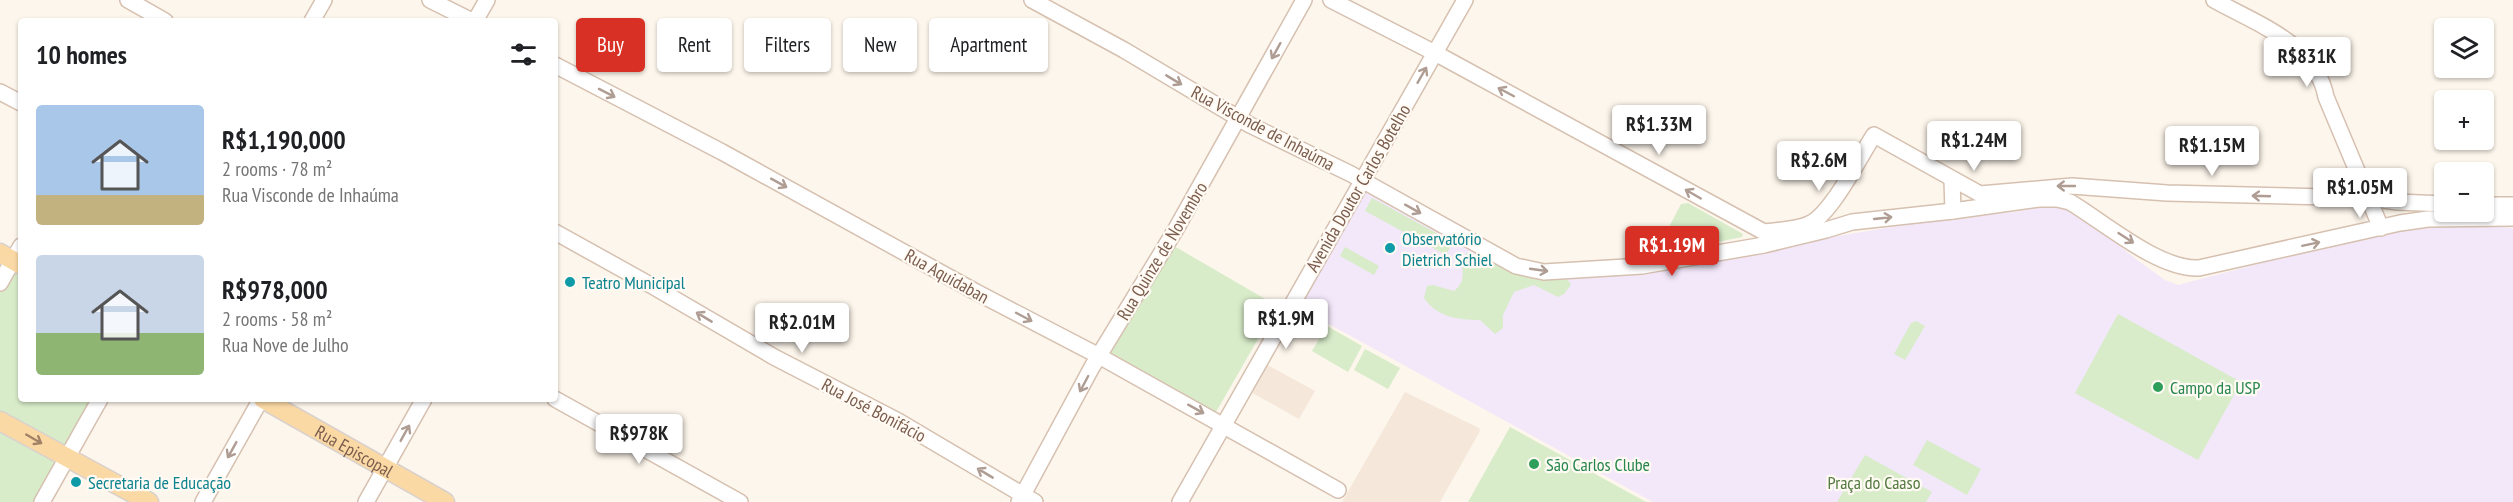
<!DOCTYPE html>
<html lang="en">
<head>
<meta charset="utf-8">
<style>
  body { margin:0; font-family:"PT Sans Narrow",sans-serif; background:#f6f6f6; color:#202124; height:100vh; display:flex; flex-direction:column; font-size:22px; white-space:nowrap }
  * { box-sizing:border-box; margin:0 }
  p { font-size:20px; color:#757577 }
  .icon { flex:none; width:33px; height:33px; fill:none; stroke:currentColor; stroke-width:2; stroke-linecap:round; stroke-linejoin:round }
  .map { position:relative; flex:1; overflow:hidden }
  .drawer { position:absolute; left:18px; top:18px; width:540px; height:384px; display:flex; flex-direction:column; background:#fff; border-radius:6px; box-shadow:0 2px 4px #0004 }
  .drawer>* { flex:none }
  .top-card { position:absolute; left:576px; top:18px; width:570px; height:54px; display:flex; gap:12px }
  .buttons { position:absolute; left:2434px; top:18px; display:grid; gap:12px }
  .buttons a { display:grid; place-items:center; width:60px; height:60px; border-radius:6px; background:#fff; box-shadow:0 2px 4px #0004; font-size:30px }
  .price { position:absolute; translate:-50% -51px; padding:0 14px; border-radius:6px; background:#fff; color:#222; font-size:20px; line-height:39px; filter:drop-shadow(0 2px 3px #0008) }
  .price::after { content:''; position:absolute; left:50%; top:36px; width:18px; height:14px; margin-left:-9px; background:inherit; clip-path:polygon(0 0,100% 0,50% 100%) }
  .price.current { background:#d93025; color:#fff }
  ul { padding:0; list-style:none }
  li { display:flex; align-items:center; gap:18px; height:150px; padding:0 18px }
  li span { display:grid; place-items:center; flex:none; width:168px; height:120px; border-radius:6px; color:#555 }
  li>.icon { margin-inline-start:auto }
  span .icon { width:72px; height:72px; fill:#fffc; stroke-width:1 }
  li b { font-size:26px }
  h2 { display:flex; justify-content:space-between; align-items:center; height:72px; padding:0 18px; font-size:26px }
  .pill { padding:0 21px; border-radius:6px; background:#fff; box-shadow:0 2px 4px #0004; font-size:21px; line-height:54px }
  .pill.current { background:#d93025; color:#fff }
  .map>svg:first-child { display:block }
</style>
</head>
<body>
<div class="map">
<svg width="2513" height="502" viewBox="0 0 2513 502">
  <rect width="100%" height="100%" fill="#fdf6ec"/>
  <g fill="#f5e8da">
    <path d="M1264,363l51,28 -16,28 -50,-28z"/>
    <path d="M1405,392l74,36 1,3 -40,71h-98z"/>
  </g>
  <path fill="#f3e8fa" d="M1365,191l121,66 29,12h125l318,-53 58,-4 37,-10 31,14 53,44 28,20 13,5 227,-60 41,-3 67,6v274h-860l-355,-195z"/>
  <g fill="#d8ecc9">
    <path d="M1372,198l81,44 -7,13 -81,-44z"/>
    <path d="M1688,203l55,31 -1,3 -79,16 -6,-3 24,-46z"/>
    <path d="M1174,246l103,60 -61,106 -105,-59 -2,-7z"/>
    <path d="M1345,247l34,19 -5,9 -34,-19z"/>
    <path d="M1467,253c17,3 33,15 49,21 18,6 35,2 52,6l3,5 -7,9 -6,3 -24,-12 -20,7 -11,23v13l-8,6 -15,-14c-22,0 -43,-3 -56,-22l3,-12 6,-1 21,6c12,-10 8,-17 8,-30z"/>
    <path d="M15,266l6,3v130h74l-28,50 -67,-37v-119z"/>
    <path d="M2118,314l123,68 -43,78 -123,-67z"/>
    <path d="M1916,321l9,5 -20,34 -11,-6 17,-31z"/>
    <path d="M1327,326l35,20 -14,26 -36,-21z"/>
    <path d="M1365,349l35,19 -12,21 -34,-19z"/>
    <path d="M1510,427l136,75h-178z"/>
    <path d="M0,431l57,32 -22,39h-35z"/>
    <path d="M1927,440l54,29 -14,26 -54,-30z"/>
    <path d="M1865,455l67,37 -6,10h-89z"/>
  </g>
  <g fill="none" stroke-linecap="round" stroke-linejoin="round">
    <defs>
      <g id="secondary">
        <path d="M128,0l37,21"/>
        <path d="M430,0l42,21"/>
        <path d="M1032,0l92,50 126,75 101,49 165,92 28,6 98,-6 122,-21 62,-15 26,-8 101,-11 86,-12h18l13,3c35,21 89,68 129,66l201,-45 28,-4 85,-1"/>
        <path d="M1331,0l104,53 329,179c14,-2 32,-2 45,-8 22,-9 51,-68 65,-89l106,59 92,-8 95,7 203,5 27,4 48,2"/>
        <path d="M2214,0c43,24 102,44 112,97l55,131"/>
        <path d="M312,21l12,-21"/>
        <path d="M475,21l12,-21"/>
        <path d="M555,65l167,87 254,140 123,64 239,134"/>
        <path d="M0,92l21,11"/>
        <path d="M1952,180l1,31"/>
        <path d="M2484,205h29"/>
        <path d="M555,232l99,55 120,70 124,64 137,81"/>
        <path d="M0,283l21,-37"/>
        <path d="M555,399l185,103"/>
        <path d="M42,502l58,-103"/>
        <path d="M203,502l58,-103"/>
        <path d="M366,502l58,-103"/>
        <path d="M1019,502l73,-135 84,-138 128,-229"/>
        <path d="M1180,502l285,-502"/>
      </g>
      <g id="primary">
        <path d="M0,253l21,12"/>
        <path id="s1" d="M263,399l182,103"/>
        <path d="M0,421l149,81"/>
      </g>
    </defs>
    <use href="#secondary" stroke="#d6c0b0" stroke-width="18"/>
    <use href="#primary" stroke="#dad1cd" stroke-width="21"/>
    <use href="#secondary" stroke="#fff" stroke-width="15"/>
    <use href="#primary" stroke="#fbd9a5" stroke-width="18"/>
  </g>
  <defs><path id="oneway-shaft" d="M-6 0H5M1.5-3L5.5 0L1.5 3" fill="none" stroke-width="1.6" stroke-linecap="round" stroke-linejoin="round" transform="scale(1.5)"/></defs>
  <g stroke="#af9d94">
    <use href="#oneway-shaft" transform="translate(1276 51) rotate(119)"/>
    <use href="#oneway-shaft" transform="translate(1422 75) rotate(-60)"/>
    <use href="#oneway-shaft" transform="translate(1174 80) rotate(31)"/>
    <use href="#oneway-shaft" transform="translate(1506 92) rotate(-152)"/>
    <use href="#oneway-shaft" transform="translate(607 93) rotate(27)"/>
    <use href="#oneway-shaft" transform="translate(779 183) rotate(29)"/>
    <use href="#oneway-shaft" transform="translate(2066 186) rotate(180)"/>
    <use href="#oneway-shaft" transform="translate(1693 194) rotate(-150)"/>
    <use href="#oneway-shaft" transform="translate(2261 196) rotate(-178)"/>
    <use href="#oneway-shaft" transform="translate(1413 209) rotate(29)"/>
    <use href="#oneway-shaft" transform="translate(1883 218) rotate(-6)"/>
    <use href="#oneway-shaft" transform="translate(2126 238) rotate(33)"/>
    <use href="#oneway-shaft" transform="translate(2311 244) rotate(-12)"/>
    <use href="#oneway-shaft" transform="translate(1539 270) rotate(8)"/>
    <use href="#oneway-shaft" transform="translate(704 317) rotate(-149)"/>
    <use href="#oneway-shaft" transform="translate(1024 317) rotate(28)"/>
    <use href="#oneway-shaft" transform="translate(1084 384) rotate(118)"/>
    <use href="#oneway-shaft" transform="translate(1196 409) rotate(29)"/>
    <use href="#oneway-shaft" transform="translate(405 433) rotate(-61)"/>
    <use href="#oneway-shaft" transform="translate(232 450) rotate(119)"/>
    <use href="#oneway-shaft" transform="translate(985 473) rotate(-149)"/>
  </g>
  <use stroke="#a18267" href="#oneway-shaft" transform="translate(34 439) rotate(30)"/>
  <g fill="#0f9aa8" stroke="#fffaf3" stroke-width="2">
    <circle cx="1390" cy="248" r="6"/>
    <circle cx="570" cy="282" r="6"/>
    <circle cx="76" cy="482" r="6"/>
  </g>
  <g fill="#2e9e5b" stroke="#fffaf3" stroke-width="2">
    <circle cx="2158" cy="387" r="6"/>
    <circle cx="1534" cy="464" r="6"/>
  </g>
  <g text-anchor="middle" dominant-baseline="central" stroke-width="4.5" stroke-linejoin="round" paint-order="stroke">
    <g font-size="18" fill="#7a5c4d" stroke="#fffaf3">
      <text transform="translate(1263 128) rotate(28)">Rua Visconde de Inhaúma</text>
      <text transform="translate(1358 188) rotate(-60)">Avenida Doutor Carlos Botelho</text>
      <text transform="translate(1162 251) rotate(-59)">Rua Quinze de Novembro</text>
      <text transform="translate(947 276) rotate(29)">Rua Aquidaban</text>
      <text transform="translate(874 410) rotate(28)">Rua José Bonifácio</text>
      <text stroke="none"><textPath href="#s1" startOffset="105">Rua Episcopal</textPath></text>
    </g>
    <g font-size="18" fill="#0d838f" stroke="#fffaf3" text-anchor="start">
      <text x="1402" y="238">Observatório<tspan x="1402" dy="21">Dietrich Schiel</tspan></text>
      <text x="582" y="282">Teatro Municipal</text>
      <text x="88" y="482">Secretaria de Educação</text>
    </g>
    <g font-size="18" fill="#27864d" stroke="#fffaf3" text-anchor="start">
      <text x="2170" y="387">Campo da USP</text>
      <text x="1546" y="464">São Carlos Clube</text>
    </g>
    <g font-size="18" fill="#537a41" stroke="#fffaf3">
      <text x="1874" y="482">Praça do Caaso</text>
    </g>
  </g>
</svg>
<div class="buttons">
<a><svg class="icon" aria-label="layers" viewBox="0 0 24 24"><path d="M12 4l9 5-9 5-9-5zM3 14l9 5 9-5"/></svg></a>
<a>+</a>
<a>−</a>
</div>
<b class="price" style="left:2307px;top:88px">R$831K</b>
<b class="price" style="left:1659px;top:156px">R$1.33M</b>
<b class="price" style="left:1974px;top:172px">R$1.24M</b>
<b class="price" style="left:2212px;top:177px">R$1.15M</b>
<b class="price" style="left:1819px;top:192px">R$2.6M</b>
<b class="price" style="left:2360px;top:219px">R$1.05M</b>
<b class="price current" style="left:1672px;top:277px">R$1.19M</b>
<b class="price" style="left:1286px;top:350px">R$1.9M</b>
<b class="price" style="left:802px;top:354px">R$2.01M</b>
<b class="price" style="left:639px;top:465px">R$978K</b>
<div class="top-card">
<a class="pill current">Buy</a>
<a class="pill">Rent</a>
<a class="pill">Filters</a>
<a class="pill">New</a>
<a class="pill">Apartment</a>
</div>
<section class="drawer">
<h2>10 homes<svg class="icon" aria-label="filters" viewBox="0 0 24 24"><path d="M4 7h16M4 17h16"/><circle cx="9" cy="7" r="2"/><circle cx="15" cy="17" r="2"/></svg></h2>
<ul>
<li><span style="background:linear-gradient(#a9c7e8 75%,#c2b280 0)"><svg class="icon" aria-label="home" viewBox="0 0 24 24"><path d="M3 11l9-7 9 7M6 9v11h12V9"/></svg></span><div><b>R$1,190,000</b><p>2 rooms · 78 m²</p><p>Rua Visconde de Inhaúma</p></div></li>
<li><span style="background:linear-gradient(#c9d6e8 65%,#8fb573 0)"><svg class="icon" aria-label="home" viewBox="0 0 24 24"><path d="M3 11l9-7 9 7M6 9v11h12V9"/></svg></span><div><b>R$978,000</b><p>2 rooms · 58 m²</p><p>Rua Nove de Julho</p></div></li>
</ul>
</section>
</div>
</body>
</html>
